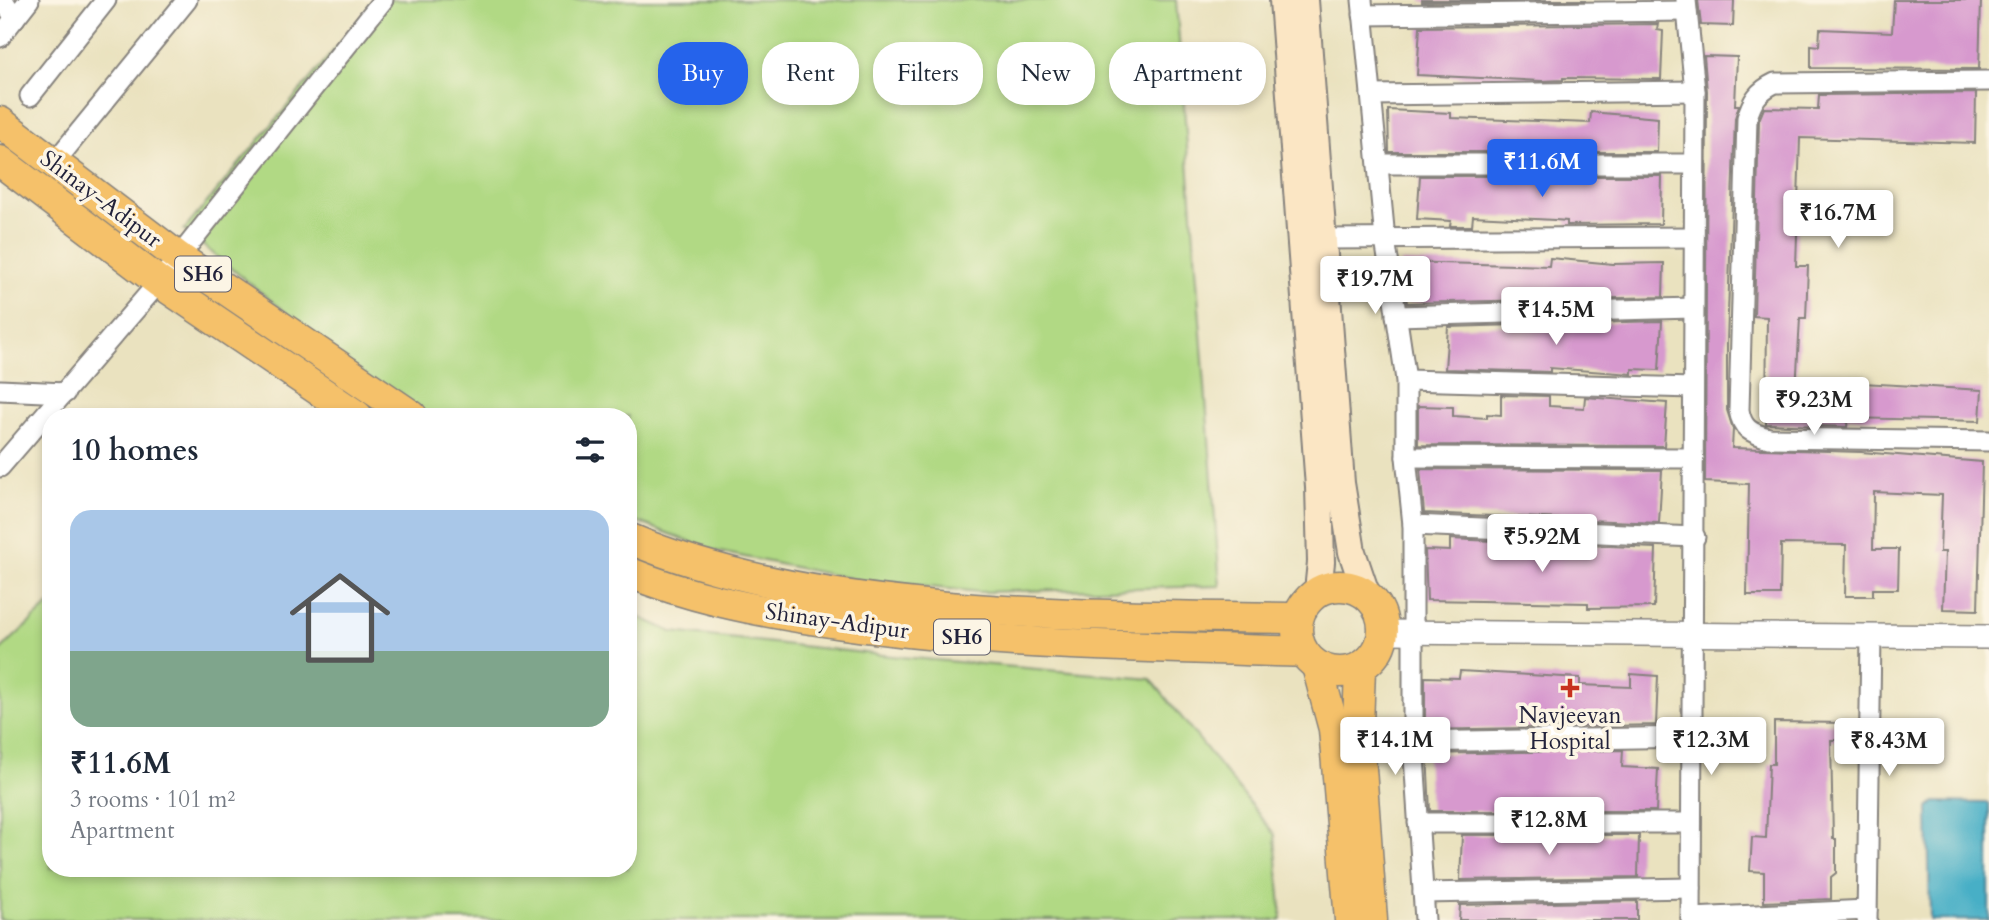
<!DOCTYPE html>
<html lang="en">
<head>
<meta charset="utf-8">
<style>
  body { margin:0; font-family:Cardo,serif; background:#f6f6f7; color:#1f2937; height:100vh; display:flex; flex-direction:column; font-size:26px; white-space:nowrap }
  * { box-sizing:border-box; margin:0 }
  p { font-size:23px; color:#747a83 }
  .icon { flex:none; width:38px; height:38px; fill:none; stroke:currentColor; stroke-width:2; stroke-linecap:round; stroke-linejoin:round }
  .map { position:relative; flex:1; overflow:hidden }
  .drawer { position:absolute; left:42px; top:408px; width:595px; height:469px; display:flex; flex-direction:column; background:#fff; border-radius:28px; box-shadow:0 4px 10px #0003 }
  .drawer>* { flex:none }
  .guide { position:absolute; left:658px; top:42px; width:665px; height:63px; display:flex; gap:14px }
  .price { position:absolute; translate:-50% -60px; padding:0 16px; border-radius:7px; background:#fff; color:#222; font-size:23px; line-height:46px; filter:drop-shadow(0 2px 4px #0008) }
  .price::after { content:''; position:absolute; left:50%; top:42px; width:21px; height:16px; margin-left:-10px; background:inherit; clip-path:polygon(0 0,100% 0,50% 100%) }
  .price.selected { background:#2563eb; color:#fff }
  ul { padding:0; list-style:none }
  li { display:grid; align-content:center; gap:14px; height:371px; padding:0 28px }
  li span { display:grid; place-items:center; height:217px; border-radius:21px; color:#555 }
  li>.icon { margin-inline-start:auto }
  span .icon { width:126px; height:126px; fill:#fffc; stroke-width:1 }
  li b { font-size:30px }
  h2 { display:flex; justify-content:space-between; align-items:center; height:84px; padding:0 28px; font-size:30px }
  .chip { padding:0 24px; border-radius:28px; background:#fff; box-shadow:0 4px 10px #0003; font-size:24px; line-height:63px }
  .chip.selected { background:#2563eb; color:#fff }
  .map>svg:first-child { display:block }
</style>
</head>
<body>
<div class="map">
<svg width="1989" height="920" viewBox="0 0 1989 920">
  <rect width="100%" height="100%" fill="#fcf5e5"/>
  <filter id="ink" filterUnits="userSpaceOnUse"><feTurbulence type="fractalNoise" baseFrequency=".0143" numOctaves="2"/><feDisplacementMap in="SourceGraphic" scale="14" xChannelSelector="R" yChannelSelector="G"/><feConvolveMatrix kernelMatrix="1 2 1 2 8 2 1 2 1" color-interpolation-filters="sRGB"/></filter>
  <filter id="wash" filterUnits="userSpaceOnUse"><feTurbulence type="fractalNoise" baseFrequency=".00686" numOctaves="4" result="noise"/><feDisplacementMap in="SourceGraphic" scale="28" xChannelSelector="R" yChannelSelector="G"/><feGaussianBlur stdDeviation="1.57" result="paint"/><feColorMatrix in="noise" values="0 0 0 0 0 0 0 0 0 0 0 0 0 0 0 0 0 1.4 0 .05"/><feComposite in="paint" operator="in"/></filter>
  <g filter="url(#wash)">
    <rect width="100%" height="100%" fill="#eae2bf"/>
    <g fill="#b1d984" stroke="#6a7e60" stroke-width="2">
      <path d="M376,0h800l44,586 -240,6 -122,-12 -143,-29 -87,-33v-102h-200l-44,-24 -200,-162z"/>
      <path d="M51,603v265h577v-256l44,20 229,25 250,22 124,156 7,85h-1282v-270z"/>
    </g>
    <path fill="#47afc6" stroke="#346880" stroke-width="2" d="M1935,802l54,1v117h-59l-2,-112z"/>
    <g id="blocks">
      <g fill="#d799ce">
        <path d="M1422,0h164l-164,2z"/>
        <path d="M1698,0h36l-1,26 -32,-1z"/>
        <path d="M1894,0h87l-2,69 -168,-1v-23l8,1 1,-17 72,3z"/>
        <path d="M1658,24l-1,6 6,1 -2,48 -98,-1v2l-21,1 -125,-6 3,-48z"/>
        <path d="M1704,56l33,1 -2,48h4l-4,13 -8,224v68l6,19 -1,19 129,4 121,10 -4,148 -35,-1 2,-57h-5l2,-57 -68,-3 -1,57h26l-1,40h-25v7h-28l1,-51 -65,-1 -1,51h-33l2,-111 -44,-2 2,-391z"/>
        <path d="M1976,93l-1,50 -175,-5 -4,128h12l-2,52h-6l-4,73 67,3v-11l119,7 -2,31 -132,-3 -1,9 -81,-3 1,-107 -13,-1 5,-196 5,-12 54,1 1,-14z"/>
        <path d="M1388,110l63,3v5l139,5 1,-11 67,6 -1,34h-268z"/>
        <path d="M1420,176h242l-1,48 -94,1v-4l-12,-1 -82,-4 -1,10h-22l1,-5 -34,-2z"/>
        <path d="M1550,258l63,6 51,-1 -1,34 -256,6 -6,-41 148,4z"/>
        <path d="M1662,321l-3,49 -27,-1v5l-82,-6v4l-105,-3 3,-42z"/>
        <path d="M1501,395l48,1v10l35,2 1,-11 82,6 -3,43 -246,-1v-39l35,1v9l34,2v-4l14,1z"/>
        <path d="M1420,469l242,1 -3,53 -235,-10z"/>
        <path d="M1450,539l206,9 -2,59 -66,1v-5l-161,-3 -2,-50 25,1z"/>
        <path d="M1460,671l120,7v7l51,2v-13l27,2 -2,49 -231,5v-53l34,1z"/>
        <path d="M1774,722l73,1v17h-16l2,99h3v34l-5,4v22l-67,3v-30l-14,-1 2,-34 14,1 3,-74h5z"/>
        <path d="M1623,750l-1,17 36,2 -2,42h-226l-3,-57z"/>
        <path d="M1462,835h177l-1,42 -178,3z"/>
        <path d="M1637,901v19h-178l1,-15z"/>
      </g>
    </g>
  </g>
  <g filter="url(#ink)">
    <use href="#blocks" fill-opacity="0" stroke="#86827d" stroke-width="2"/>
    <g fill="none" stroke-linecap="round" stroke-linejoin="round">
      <defs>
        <g id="minor">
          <path d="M3,0l12,18"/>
          <path d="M1362,0l23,239 21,141v77l7,68v217l12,178"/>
          <path d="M1686,0l9,91 -4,829"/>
          <path d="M1363,15l324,-4"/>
          <path d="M0,37l29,-37"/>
          <path d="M1989,81l-214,2c-17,8 -23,18 -28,35l-8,292c3,19 12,23 30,28l220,3"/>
          <path d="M1371,95l324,-4"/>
          <path d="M30,96l76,-96"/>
          <path d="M54,163l133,-163"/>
          <path d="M1379,164h315"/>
          <path d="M1323,239l371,-2"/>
          <path d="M1396,316l297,-8"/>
          <path d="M1406,380l287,8"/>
          <path d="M0,390l65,3"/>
          <path d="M1406,457l288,1"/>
          <path d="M0,467l159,-185 224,-282"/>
          <path d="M1413,525l282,12"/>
          <path d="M1413,742l278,-5"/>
          <path d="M1418,823h273"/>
          <path d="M1423,893l268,-5"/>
          <path d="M1691,918l176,-8"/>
          <path d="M1867,920l4,-285"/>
        </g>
        <path id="tertiary" d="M1384,632l605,5"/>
        <g id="secondary">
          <path d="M1283,0l36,487 2,75 -3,29"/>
          <path d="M1305,0l36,483 11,69 14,41"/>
        </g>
        <g id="primary">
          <path d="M0,122l178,135 234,159"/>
          <path d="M0,161l159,121 198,134"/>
          <path d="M628,538c195,83 460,76 670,80"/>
          <path d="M628,572c60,25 125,38 189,48 161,26 324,26 486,32"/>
          <circle cx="1340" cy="629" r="43"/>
          <path d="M1317,666l17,63 16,191"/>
          <path d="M1360,668l-2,59 14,193"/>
        </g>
      </defs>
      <use href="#minor" stroke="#86827d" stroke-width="23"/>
      <use href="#tertiary" stroke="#86827d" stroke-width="26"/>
      <use href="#secondary" stroke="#86827d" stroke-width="30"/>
      <use href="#primary" stroke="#86827d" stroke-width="33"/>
      <use href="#minor" stroke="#fff" stroke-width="19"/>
      <use href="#tertiary" stroke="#fff" stroke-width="23"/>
      <use href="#secondary" stroke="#fbe6c4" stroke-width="26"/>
      <use href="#primary" stroke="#f5c16b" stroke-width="30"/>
    </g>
  </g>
  <path fill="#c8321e" stroke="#fcf5e5" stroke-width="2.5" d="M1566.5 677.5h7v7h7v7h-7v7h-7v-7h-7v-7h7z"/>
  <g text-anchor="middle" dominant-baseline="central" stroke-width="7" stroke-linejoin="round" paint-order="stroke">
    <g fill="#fcf5e5" stroke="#63616e" stroke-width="2">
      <rect x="175" y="256.5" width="56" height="35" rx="5"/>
      <rect x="934" y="619.5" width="56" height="35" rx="5"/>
    </g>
    <g font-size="21" font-weight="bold" fill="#22223b">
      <text x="203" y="274">SH6</text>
      <text x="962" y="637">SH6</text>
    </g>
    <g font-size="23" fill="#22223b" stroke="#fcf5e5">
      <text transform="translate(101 199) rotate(37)">Shinay-Adipur</text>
      <text transform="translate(837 621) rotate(8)">Shinay-Adipur</text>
    </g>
    <g font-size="23" fill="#22223b" stroke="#fcf5e5">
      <text x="1570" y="715">Navjeevan<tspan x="1570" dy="26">Hospital</tspan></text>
    </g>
  </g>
</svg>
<b class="price selected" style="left:1542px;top:199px">₹11.6M</b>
<b class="price" style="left:1838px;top:250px">₹16.7M</b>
<b class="price" style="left:1375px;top:316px">₹19.7M</b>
<b class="price" style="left:1556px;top:347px">₹14.5M</b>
<b class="price" style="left:1814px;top:437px">₹9.23M</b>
<b class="price" style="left:1542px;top:574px">₹5.92M</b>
<b class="price" style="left:1395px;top:777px">₹14.1M</b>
<b class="price" style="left:1711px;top:777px">₹12.3M</b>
<b class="price" style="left:1889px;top:778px">₹8.43M</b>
<b class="price" style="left:1549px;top:857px">₹12.8M</b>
<div class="guide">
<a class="chip selected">Buy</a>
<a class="chip">Rent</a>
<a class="chip">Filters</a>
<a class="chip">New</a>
<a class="chip">Apartment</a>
</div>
<section class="drawer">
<h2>10 homes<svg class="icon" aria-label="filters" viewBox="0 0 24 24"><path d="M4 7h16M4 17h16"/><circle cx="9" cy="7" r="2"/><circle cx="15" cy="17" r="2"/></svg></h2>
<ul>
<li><span style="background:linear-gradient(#a9c7e8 65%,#7fa58c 0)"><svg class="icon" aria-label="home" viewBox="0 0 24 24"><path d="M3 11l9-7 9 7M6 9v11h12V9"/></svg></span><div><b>₹11.6M</b><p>3 rooms · 101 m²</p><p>Apartment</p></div></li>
</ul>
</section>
</div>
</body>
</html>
